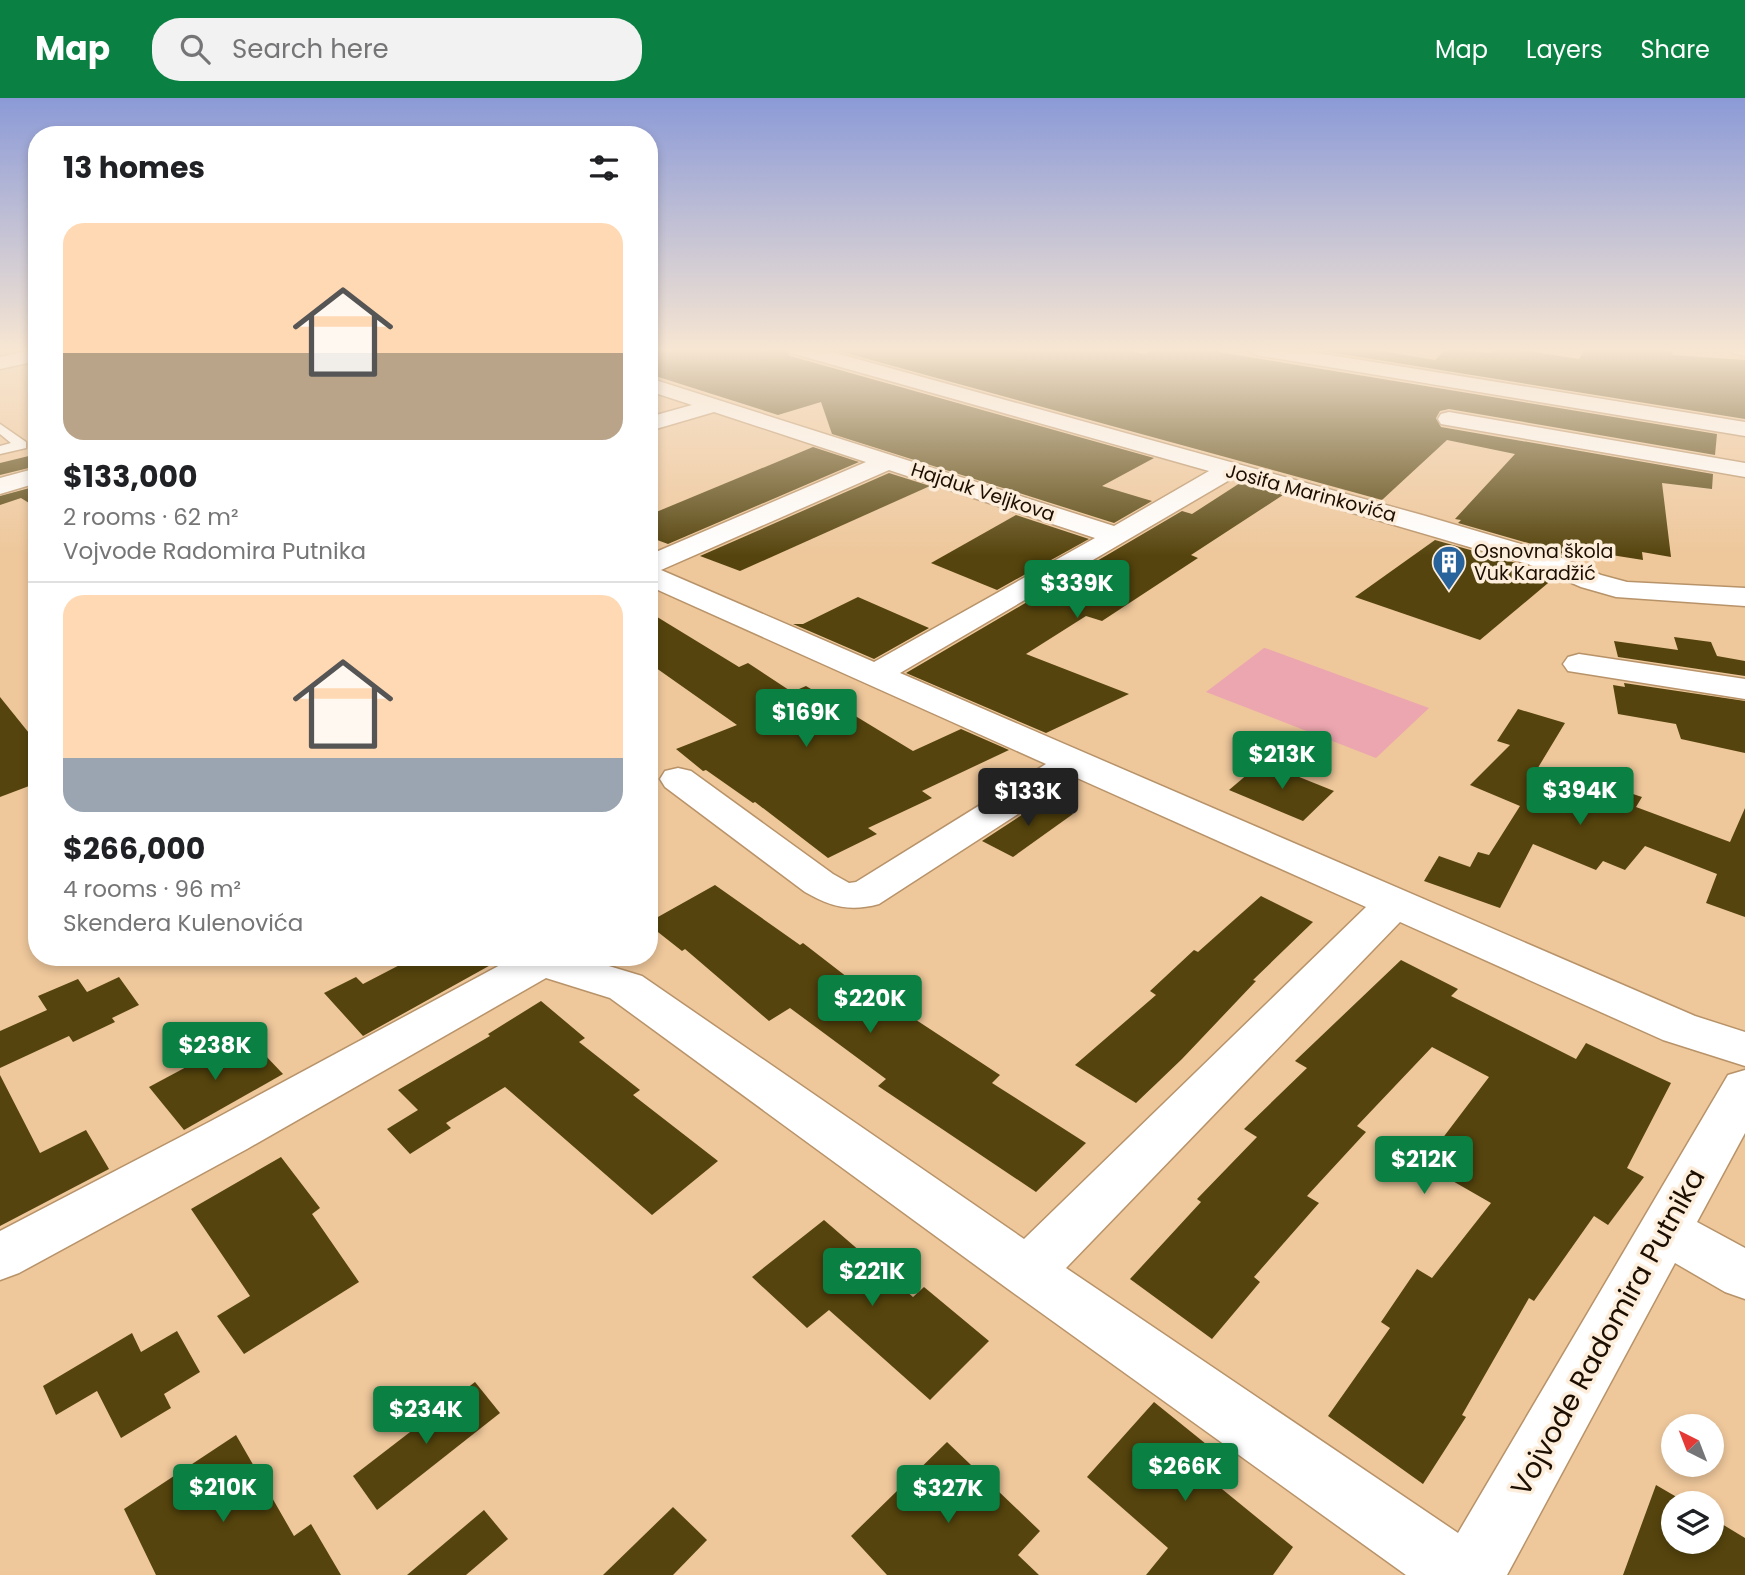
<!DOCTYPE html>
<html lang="en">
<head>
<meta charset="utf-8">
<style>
  body { margin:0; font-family:Poppins,sans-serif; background:#f2f2f2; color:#202124; height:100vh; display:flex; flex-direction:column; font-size:26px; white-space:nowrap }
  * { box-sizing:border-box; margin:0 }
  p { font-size:23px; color:#757577 }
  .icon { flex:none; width:38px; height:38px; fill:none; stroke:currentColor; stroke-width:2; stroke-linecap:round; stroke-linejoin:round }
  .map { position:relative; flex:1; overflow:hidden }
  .details { position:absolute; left:28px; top:28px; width:630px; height:840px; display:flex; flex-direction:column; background:#fff; border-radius:28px; box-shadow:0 4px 10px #0003 }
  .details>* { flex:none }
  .needle { width:46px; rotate:318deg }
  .tools { position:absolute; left:1661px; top:1316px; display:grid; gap:14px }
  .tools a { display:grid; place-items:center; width:63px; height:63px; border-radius:50%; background:#fff; box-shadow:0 4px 10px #0003; font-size:35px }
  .price { position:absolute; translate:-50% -60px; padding:0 16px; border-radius:7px; background:#0b8043; color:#fff; font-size:23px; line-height:46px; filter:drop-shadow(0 2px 4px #0008) }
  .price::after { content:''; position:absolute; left:50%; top:42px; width:21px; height:16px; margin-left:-10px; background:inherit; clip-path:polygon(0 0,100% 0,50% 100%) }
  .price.current { background:#222; color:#fff }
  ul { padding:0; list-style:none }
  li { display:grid; align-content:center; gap:14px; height:371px; padding:0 35px }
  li+li { border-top:2px solid #e0e0e0 }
  li span { display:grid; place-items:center; height:217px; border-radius:21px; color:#555 }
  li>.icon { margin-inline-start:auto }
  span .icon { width:126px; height:126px; fill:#fffc; stroke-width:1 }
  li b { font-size:30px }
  h2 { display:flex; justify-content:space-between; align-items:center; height:84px; padding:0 35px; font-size:30px }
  header { display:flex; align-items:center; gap:42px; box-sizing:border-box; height:98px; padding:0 35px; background:#0b8043; color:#fff }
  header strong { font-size:33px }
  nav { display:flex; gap:38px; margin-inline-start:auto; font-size:24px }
  .search { width:490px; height:63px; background:#f2f2f2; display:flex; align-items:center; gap:18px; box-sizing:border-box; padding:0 24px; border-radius:28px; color:#757577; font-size:26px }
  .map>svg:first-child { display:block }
</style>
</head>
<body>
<header>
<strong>Map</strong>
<div class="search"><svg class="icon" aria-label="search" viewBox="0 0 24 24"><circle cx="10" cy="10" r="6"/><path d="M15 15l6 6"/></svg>Search here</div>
<nav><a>Map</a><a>Layers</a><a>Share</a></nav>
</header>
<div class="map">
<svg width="1745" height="1477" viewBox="0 0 1745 1477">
  <rect width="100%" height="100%" fill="#eec79b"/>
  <path fill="#eca6af" d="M1264,550h1l164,60 -53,50 -170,-66z"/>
  <g fill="#55440d">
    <path d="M649,251h136l5,7 364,102 -52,28 50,15 -38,22 -282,-89 -11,-32 -43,13 -129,-41z"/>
    <path d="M831,251h287l28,5 7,-5h47l67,11 450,74 -2,21 -266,-46 -9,2 -4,7 5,9 272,47 -1,15 -50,-6 9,74 -29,-5 1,8 -57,-9 -12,10 -25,-12 -91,-26 3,-3 -6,-1 60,-65 -68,-14 -65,60z"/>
    <path d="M1310,251h60l65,11 11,-11 45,4 4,-4h21l63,10 6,-10h69l19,3 -1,3 73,5v59z"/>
    <path d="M813,349l46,15 -191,82 -19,-7v-22z"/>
    <path d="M37,356v12l-37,9v-12z"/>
    <path d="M889,375l41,13 -190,85 -40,-15z"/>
    <path d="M1240,385l43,12 -92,60 7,3 -96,63 -16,-5 -60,38 103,40 -83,39 -140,-60 276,-162 10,3z"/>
    <path d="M37,388v22l-16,-10 -21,7v-9z"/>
    <path d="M1016,417l73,24 -92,51 -66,-27z"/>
    <path d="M1435,442l92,26 27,12 -74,62 -125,-43z"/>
    <path d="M858,499l71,31 -55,31 -81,-35h10z"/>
    <path d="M649,514l90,55 9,-4 44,29 14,-6 107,65 48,-22 48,21 -87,41 10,7 -64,30 9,6 -49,24 -73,-56 -2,1 -47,-33 -3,1 -27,-22 61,-24 -88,-62z"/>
    <path d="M1674,539l37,5 6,14 28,5v15l-127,-19 -4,-16 64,9z"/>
    <path d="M1624,585l121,18v52l-64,-14 -5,-15 -58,-10 -5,-29 12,2z"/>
    <path d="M0,599l37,46v40l-37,14z"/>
    <path d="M1518,611l47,14 -29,48 69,26 7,-10 30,10 -6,10 94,35 15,-34v109l-39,-14 11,-29 -72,-28 -20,24 -22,-9 -7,9 -63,-26 -33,64 -76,-27 15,-25 31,11 8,-15 11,3 31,-49 -50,-21 40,-40 -13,-4z"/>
    <path d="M1262,664l72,29 -31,30 -74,-31z"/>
    <path d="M1045,702l28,14 -60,43 -31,-16z"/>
    <path d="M715,787l85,60 3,-2 66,51 3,-3 128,84 -8,8 94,60 -50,49 -158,-106 8,-7 -96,-71 -21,13 -84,-72 -3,2 -33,-26v-3z"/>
    <path d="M1261,798l52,26 -60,58 3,1 -74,78 -46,44 -61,-38 81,-70 -6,-4 44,-41 4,2z"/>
    <path d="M415,859h90l-142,79 -39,-43 32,-16 7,7z"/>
    <path d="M1401,862l57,29 -7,7 125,63 10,-16 85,40 -44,85 17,9 -36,48 -14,-9 -60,85 -5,-3 -67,117 4,2 -43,67 -95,-68 62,-88 -9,-6 36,-53 15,9 59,-75 -68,-39 66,-87 -57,-30 -75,79 9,6 -59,64 12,7 -65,74 6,5 -48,57 -82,-60 71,-77 -4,-3 60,-62 -13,-8 63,-61 -12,-7z"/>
    <path d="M119,879l20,28 -27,13 3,4 -42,20 -4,-6 -69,32v-37l47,-21 -9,-14 40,-17 9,13z"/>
    <path d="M541,903l44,37 -6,4 61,48 -7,5 85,66 -66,54 -147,-128 -59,36 5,5 -41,26 -23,-25 31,-19 -20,-20 92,-54 -2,-2z"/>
    <path d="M246,937l37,39 -99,56 -35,-43z"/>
    <path d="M0,977l40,78 46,-23 23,39 -109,57z"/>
    <path d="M281,1059l39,51 -8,6 47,68 -115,72 -27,-38 33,-20 -59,-87z"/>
    <path d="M824,1122l89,77 11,-10 65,54 -59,59 -101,-90 -22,18 -55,-51z"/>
    <path d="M177,1233l23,41 -36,22 7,14 -50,30 -24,-47 -41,24 -13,-29 89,-53 9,19z"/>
    <path d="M475,1284l25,31 -123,97 -24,-34z"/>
    <path d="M1154,1304l57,46 -16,19 98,80 -20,28h-127l22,-27 -81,-71z"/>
    <path d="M236,1337l58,101 17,-12 30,51h-185l-32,-66z"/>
    <path d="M947,1344l93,89 -22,24 21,20h-152l-36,-39z"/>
    <path d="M1656,1387l31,18h-14v39h39v-24l33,20v37h-122z"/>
    <path d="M673,1409l34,33 -34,35h-70z"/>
    <path d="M484,1412l24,29 -42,36h-59z"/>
  </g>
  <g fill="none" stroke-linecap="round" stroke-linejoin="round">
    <defs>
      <path id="service" d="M0,326l26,18v6l-26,6v-8l11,-3 -11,-9z"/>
      <g id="minor">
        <path d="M36,251l1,12 -37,8v-12z"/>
        <path d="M788,251h33l601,166 126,37 53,23 26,7 118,6v18l-129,-9 -35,-10 -53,-23 -295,-86 -333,195 795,343 50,16v34l-82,-26 -263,-118 -334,346 392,265 270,-458 17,-5v63l-48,89 48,26v51l-20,-7 -50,-29 -168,312h-101l-398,-286 -398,-291 -64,-20 -299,171 -228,124 -19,7v-49l211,-110 304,-164h64l63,19 382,263 342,-332 -291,-130 -196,127c-29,8 -48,3 -74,-12l-140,-105 -5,-8 5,-8 13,-3 13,3 142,103 16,9 7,-1 190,-118 -397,-178v-31l217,-93 -152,-50 -65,19v-14l43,-12 -43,-14v-13l465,148 95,-55 -418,-118zM889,372l206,68 -221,124 -213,-92z"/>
        <path d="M1246,251h47l452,73v14l-489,-81z"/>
        <path d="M1730,251h15v7l-12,-3z"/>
        <path d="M1449,314l296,51v14l-304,-53 -3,-5 3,-5z"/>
        <path d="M37,370v15l-37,11v-16z"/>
        <path d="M1579,556l166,25v20l-177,-28 -5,-7 5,-7z"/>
      </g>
    </defs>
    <use href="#service" stroke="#b89369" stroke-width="3"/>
    <use href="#minor" stroke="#b89369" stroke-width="3"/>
    <use href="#service" fill="#fff" fill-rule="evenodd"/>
    <use href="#minor" fill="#fff" fill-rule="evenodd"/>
  </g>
  <linearGradient id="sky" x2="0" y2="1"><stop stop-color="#8b9ad7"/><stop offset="0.55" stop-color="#f7e6d2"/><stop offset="1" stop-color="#f7e6d2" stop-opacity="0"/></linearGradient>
  <rect width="1745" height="458" fill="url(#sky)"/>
  <defs>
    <symbol id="building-pin" viewBox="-11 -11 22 30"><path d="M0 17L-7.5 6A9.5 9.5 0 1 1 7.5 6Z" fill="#29639b" stroke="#fdeddb"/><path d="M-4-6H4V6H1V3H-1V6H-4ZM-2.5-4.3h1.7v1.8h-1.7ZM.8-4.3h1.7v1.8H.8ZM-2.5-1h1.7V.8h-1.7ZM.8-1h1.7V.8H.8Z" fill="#fff"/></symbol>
  </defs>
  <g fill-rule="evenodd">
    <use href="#building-pin" x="1430" y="445" width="38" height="52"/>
  </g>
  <g text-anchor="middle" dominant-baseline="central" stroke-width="7" stroke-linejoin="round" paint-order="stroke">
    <g font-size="19" fill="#1c0f01" stroke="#fdeddb">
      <text transform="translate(983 394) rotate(18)">Hajduk Veljkova</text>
      <text transform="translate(1311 395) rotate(15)">Josifa Marinkovića</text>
    </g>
    <g font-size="19" fill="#1c0f01" stroke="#fdeddb" text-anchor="start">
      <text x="1474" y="453">Osnovna škola<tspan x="1474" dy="22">Vuk Karadžić</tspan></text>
    </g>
    <g font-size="28" fill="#1c0f01" stroke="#fdeddb">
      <text transform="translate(1608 1234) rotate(-61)">Vojvode Radomira Putnika</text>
    </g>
  </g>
</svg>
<div class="tools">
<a><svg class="needle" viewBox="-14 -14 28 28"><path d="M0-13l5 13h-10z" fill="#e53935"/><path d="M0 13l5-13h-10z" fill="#757577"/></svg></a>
<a><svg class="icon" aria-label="layers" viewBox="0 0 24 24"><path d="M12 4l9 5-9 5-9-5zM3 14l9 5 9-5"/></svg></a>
</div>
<b class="price" style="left:1077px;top:522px">$339K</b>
<b class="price" style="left:806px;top:651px">$169K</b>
<b class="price" style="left:1282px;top:693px">$213K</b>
<b class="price" style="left:1580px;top:729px">$394K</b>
<b class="price current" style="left:1028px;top:730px">$133K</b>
<b class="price" style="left:870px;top:937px">$220K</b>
<b class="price" style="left:215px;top:984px">$238K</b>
<b class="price" style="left:1424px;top:1098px">$212K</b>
<b class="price" style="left:872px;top:1210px">$221K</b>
<b class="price" style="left:426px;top:1348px">$234K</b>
<b class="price" style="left:1185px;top:1405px">$266K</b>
<b class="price" style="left:223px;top:1426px">$210K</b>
<b class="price" style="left:948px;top:1427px">$327K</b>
<section class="details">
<h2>13 homes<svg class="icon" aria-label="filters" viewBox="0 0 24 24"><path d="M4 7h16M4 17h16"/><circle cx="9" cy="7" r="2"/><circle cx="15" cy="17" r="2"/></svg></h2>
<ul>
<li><span style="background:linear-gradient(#ffd9b3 60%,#b9a48a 0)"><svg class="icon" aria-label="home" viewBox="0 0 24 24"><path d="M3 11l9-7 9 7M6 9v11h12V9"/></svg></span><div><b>$133,000</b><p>2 rooms · 62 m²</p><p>Vojvode Radomira Putnika</p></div></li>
<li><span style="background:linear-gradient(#ffd9b3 75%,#9aa5b1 0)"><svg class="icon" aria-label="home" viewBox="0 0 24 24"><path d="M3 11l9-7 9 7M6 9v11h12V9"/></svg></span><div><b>$266,000</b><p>4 rooms · 96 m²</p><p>Skendera Kulenovića</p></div></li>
</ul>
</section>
</div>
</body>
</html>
